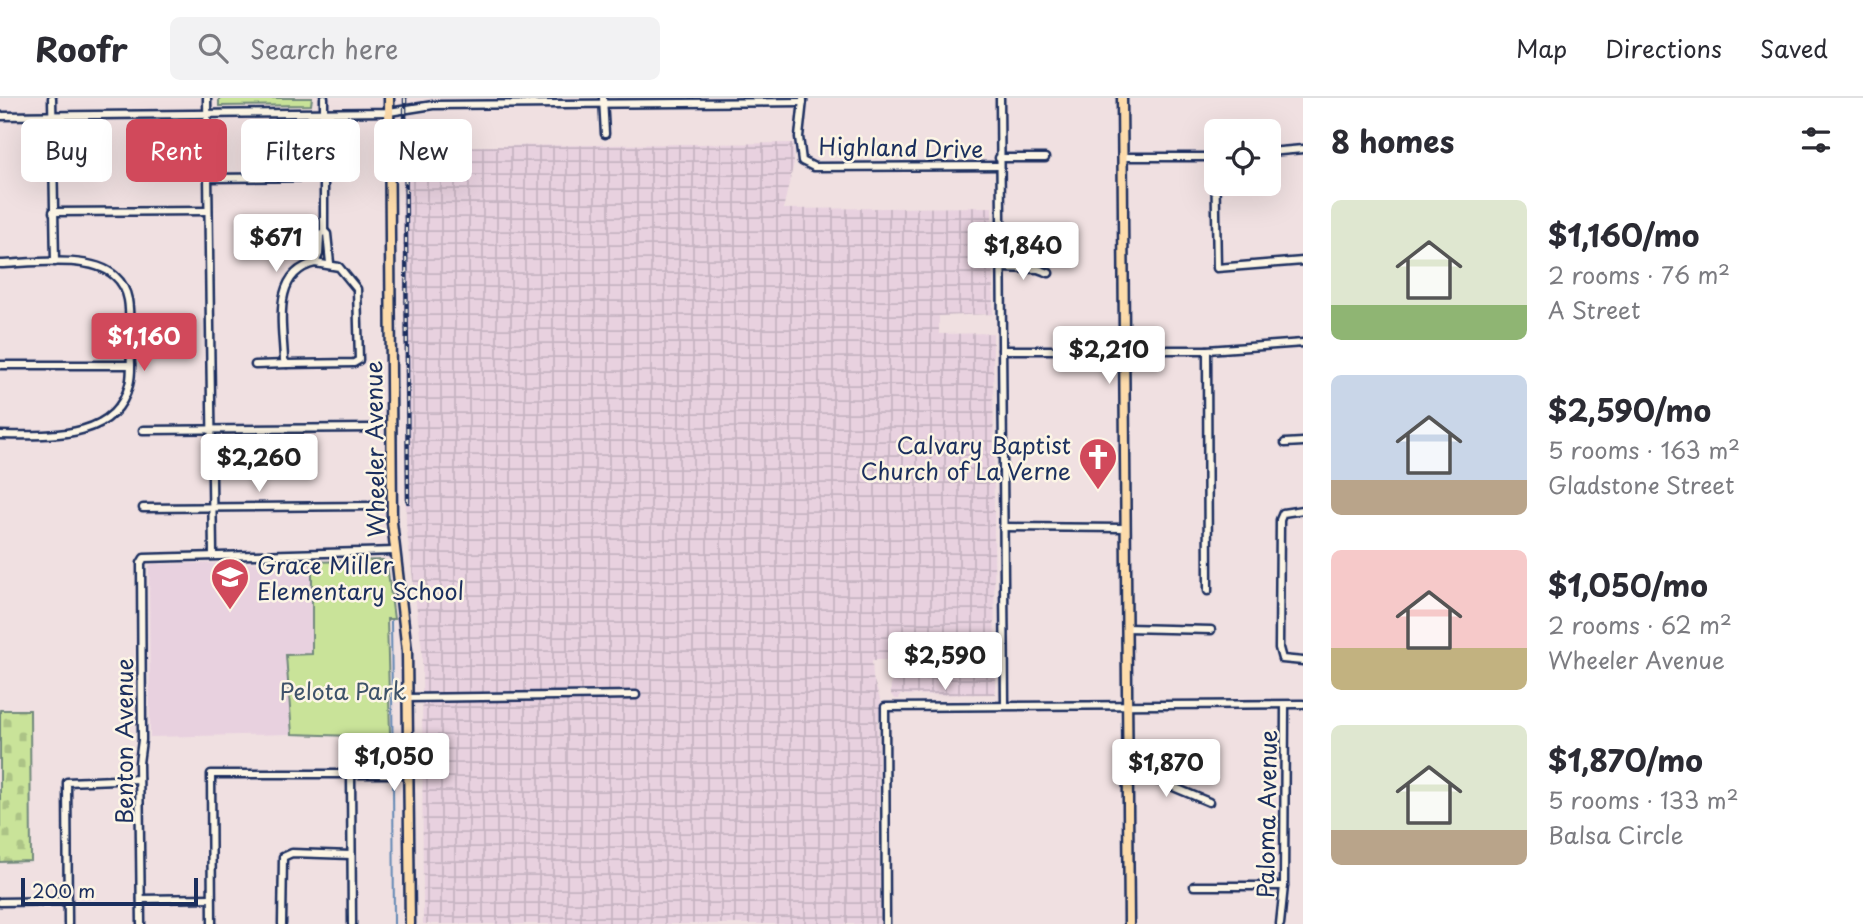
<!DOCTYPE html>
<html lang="en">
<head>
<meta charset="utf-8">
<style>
  body { margin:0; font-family:"Playpen Sans",sans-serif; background:#f2f2f3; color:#2b2b33; height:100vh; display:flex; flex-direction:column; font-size:26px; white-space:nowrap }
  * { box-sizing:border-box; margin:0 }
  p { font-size:23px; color:#7c7c81 }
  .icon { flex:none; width:38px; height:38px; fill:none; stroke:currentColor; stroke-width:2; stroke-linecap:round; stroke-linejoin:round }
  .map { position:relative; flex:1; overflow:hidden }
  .panel { display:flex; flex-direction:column; background:#fff; width:560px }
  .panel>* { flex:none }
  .top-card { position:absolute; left:21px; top:21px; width:665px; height:63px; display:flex; gap:14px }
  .buttons { position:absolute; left:1204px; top:21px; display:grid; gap:14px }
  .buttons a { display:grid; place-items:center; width:77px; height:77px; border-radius:10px; background:#fff; box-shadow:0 7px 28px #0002; font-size:35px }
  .scale { position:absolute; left:21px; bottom:18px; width:177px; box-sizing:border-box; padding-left:7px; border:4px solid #1b2f5e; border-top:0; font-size:19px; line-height:24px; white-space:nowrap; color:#1b2f5e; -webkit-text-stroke:5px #fcf5e5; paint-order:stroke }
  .price { position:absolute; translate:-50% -60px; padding:0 16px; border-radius:7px; background:#fff; color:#222; font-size:23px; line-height:46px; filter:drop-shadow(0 2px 4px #0008) }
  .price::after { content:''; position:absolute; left:50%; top:42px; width:21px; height:16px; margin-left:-10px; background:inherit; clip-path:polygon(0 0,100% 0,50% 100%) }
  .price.active { background:#d1495b; color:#fff }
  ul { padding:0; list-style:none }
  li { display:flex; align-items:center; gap:21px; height:175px; padding:0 28px }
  li span { display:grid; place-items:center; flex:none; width:196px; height:140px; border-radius:10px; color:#555 }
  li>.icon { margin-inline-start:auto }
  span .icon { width:84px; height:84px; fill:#fffc; stroke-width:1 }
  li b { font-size:30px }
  h2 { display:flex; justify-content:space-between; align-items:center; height:84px; padding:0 28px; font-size:30px }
  .pill { padding:0 24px; border-radius:10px; background:#fff; box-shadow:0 7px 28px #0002; font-size:24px; line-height:63px }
  .pill.active { background:#d1495b; color:#fff }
  header { display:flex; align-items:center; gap:42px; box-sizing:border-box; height:98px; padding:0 35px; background:#fff; border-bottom:2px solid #e1e1e2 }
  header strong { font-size:33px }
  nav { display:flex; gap:38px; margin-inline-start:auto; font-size:24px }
  .search { width:490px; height:63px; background:#f2f2f3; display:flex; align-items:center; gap:18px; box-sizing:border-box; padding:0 24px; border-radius:10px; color:#7c7c81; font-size:26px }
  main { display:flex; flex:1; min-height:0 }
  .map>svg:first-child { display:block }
</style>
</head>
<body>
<header>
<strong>Roofr</strong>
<div class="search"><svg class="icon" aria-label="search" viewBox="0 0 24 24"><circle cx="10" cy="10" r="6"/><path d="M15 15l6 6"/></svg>Search here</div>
<nav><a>Map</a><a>Directions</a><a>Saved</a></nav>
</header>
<main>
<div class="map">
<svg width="1303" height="826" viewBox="0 0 1303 826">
  <defs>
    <pattern id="industrial-grid" width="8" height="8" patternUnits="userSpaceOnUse" patternTransform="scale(1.75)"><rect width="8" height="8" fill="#e8d1df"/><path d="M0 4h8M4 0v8" fill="none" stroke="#c6b4c2"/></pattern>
    <pattern id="cemetery-stones" width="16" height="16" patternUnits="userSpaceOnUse" patternTransform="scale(1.75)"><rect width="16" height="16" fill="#c9e399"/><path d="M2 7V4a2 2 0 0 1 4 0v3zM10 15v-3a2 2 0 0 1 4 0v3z" fill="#acc386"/></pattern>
  </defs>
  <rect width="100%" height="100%" fill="#f0e0e1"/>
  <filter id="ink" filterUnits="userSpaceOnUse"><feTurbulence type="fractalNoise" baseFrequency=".0143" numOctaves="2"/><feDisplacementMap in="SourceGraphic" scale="14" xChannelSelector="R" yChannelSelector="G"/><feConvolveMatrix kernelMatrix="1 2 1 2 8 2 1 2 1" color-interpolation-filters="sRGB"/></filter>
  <g filter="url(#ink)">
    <path fill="#e8d1df" d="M312,464v93l-26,1 6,78 -142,3 -1,-171 4,-2z"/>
    <path fill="url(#industrial-grid)" d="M793,45l1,20 -11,46 209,-2 1,107 -54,2v18l54,-1 2,361 -95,1 -1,4h-3l-5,-4 -1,-35h-18l1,18 8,24 -3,19 2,203h-457l-1,-274 -16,-125 -4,-378z"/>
    <path fill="url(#cemetery-stones)" stroke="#72897c" stroke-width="2" d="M0,612h30l1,151 -31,1z"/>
    <g fill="#c9e399" stroke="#72897c" stroke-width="2">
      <path d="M219,0h93l-1,7 -92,1z"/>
      <path d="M383,462l4,4 7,55h-7l3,115 -7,3 -91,-3 -6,-79 26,-1v-92z"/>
    </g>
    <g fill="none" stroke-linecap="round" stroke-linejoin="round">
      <g stroke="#6287b4" stroke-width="2">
        <path d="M391,523l2,151"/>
        <path d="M393,680l1,146"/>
      </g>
      <defs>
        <g id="minor">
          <path d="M52,0l3,164"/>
          <path d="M207,0l6,456"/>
          <path d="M603,0l2,36"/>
          <path d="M1000,0l5,606"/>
          <path d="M803,2l-4,37 3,24 12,6 186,-1"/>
          <path d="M0,18l389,-4 44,-7 370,-3"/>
          <path d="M1269,54l34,-3"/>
          <path d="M1122,59h94"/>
          <path d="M1215,59l2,111 86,-7"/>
          <path d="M999,60h46"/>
          <path d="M208,80l115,-1"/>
          <path d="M53,114l155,-1"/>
          <path d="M324,133l3,3 3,29"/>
          <path d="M315,165l24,4 18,22 2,71 -5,3 -67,1 -3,-4c-1,-34 -13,-87 31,-97z"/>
          <path d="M315,165l4,-9 1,-19 4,-4v-133"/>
          <path d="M0,166c31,-1 91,-10 115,12 18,16 14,40 14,61 1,15 4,33 0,48 -14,57 -85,50 -129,50"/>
          <path d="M1002,170l36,1 11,4"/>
          <path d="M1002,252h205l96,-7"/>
          <path d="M1207,252l1,241"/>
          <path d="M0,267h131"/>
          <path d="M255,267l32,-1"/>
          <path d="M143,332l231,-2"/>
          <path d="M1285,345l18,-1"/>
          <path d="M143,410l232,-2"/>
          <path d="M1303,412l-20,3 -3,7 -1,128 3,11 21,2"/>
          <path d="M1003,429l121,1"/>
          <path d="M1126,530l85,2"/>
          <path d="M407,600l229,-3"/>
          <path d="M351,676l1,150"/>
          <path d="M1128,679l31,4 50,21"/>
          <path d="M1194,788h90"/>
          <path d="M141,801l70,-1"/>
          <path d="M0,804l68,-1"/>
          <path d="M68,826l-1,-142 72,-3"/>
          <path d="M141,826l-2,-161 3,-23 -1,-177 3,-5 251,-7"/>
          <path d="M212,826l-1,-150h197"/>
          <path d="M282,826l1,-67 9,-4 59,2"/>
          <path d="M886,826l-1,-217 418,-3"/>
          <path d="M1280,826l4,-38 1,-181"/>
        </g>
        <g id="major">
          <path d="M389,0l3,424 15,129 3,273"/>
          <path d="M1122,0l7,826"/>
        </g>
      </defs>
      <use href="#minor" stroke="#1b2f5e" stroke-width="11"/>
      <use href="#major" stroke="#1b2f5e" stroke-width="13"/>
      <use href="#minor" stroke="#fcf5e5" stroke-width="6"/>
      <use href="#major" stroke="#fddcac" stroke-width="8"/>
      <defs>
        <path id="rail" d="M405,0l3,404"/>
      </defs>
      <use href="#rail" stroke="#1b2f5e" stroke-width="4.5"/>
      <use href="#rail" stroke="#fcf5e5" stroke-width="2" stroke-dasharray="5" stroke-linecap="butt"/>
    </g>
  </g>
  <defs>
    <symbol id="church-pin" viewBox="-11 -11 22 30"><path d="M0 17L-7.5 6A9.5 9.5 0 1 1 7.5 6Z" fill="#d1495b" stroke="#fcf5e5"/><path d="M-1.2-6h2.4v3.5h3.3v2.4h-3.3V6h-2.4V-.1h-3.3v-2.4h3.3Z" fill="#fff"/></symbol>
    <symbol id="school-pin" viewBox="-11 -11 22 30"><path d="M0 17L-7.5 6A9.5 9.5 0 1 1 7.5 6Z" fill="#d1495b" stroke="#fcf5e5"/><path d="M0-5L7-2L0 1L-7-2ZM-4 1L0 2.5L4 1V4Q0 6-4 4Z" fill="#fff"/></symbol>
  </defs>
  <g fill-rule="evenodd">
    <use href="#church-pin" x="1076" y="337" width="44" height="60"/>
    <use href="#school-pin" x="208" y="457" width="44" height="60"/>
  </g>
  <g text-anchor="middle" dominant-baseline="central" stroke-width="5" stroke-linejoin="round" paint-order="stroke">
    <g font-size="23" fill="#1b2f5e" stroke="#fcf5e5">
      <text transform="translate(901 49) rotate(1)">Highland Drive</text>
      <text transform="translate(374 351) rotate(-91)">Wheeler Avenue</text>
      <text transform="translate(123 643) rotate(-90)">Benton Avenue</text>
      <text transform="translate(1266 716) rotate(-89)">Paloma Avenue</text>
    </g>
    <g font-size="23" fill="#1b2f5e" stroke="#fcf5e5" text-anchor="end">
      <text x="1071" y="346">Calvary Baptist<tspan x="1071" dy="26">Church of La Verne</tspan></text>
      <text x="257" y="466" text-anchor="start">Grace Miller<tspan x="257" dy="26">Elementary School</tspan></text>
    </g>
    <g font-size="23" fill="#3e536a" stroke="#fcf5e5">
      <text x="343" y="592">Pelota Park</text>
    </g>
  </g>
</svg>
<div class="buttons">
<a><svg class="icon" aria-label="locate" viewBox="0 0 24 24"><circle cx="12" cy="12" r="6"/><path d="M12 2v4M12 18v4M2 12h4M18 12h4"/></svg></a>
</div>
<div class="scale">200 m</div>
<b class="price" style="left:276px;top:176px">$671</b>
<b class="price" style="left:1023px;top:184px">$1,840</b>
<b class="price active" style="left:144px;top:275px">$1,160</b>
<b class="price" style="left:1109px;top:288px">$2,210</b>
<b class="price" style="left:259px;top:396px">$2,260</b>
<b class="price" style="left:945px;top:594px">$2,590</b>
<b class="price" style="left:394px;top:695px">$1,050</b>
<b class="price" style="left:1166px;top:701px">$1,870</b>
<div class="top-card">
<a class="pill">Buy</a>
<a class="pill active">Rent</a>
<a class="pill">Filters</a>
<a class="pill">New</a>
</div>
</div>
<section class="panel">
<h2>8 homes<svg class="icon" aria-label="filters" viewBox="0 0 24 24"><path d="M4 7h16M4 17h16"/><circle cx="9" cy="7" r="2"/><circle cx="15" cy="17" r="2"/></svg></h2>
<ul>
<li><span style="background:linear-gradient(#dfe7d0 75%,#8fb573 0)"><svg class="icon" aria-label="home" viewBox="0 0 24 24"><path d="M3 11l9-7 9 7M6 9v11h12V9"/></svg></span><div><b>$1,160/mo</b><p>2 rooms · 76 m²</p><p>A Street</p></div></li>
<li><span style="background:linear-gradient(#c9d6e8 75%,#b9a48a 0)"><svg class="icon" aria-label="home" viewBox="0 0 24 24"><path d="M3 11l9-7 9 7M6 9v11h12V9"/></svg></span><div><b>$2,590/mo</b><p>5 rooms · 163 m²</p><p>Gladstone Street</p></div></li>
<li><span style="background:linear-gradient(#f6c9c9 70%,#c2b280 0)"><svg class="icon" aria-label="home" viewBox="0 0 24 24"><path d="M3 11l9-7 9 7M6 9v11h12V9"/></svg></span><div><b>$1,050/mo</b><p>2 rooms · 62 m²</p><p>Wheeler Avenue</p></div></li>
<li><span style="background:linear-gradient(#dfe7d0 75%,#b9a48a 0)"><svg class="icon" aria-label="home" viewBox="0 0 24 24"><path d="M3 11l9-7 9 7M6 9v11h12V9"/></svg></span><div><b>$1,870/mo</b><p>5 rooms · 133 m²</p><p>Balsa Circle</p></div></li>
</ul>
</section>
</main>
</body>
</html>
